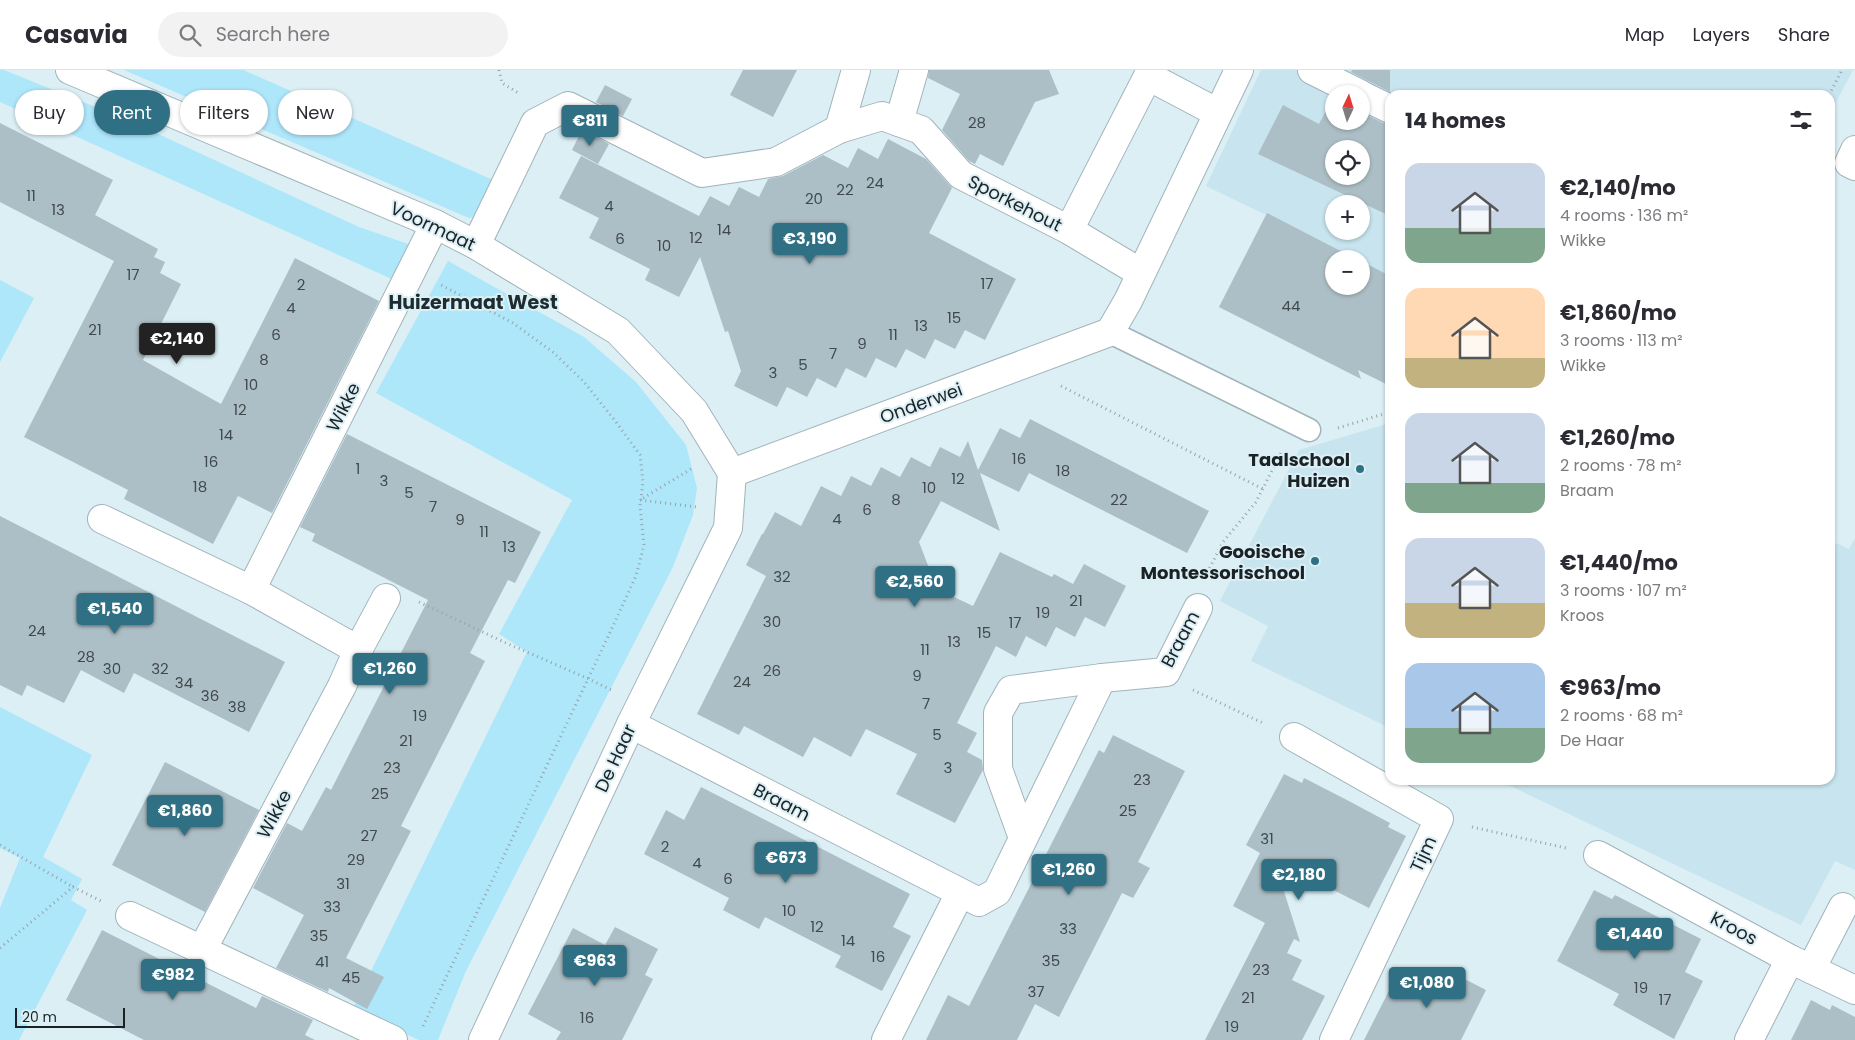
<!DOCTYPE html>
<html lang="en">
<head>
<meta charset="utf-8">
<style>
  body { margin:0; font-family:Poppins,sans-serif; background:#f2f2f3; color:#2b2b33; height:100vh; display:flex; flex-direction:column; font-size:19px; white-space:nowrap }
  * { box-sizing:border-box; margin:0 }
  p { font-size:16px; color:#7c7c81 }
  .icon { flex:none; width:28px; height:28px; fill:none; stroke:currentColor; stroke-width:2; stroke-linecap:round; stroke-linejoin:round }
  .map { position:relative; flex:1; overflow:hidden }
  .panel { position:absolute; left:1385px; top:20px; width:450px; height:695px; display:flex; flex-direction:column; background:#fff; border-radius:15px; box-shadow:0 1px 4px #0004 }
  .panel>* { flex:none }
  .hud { position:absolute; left:15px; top:20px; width:475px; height:45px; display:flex; gap:10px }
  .needle { width:32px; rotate:4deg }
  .controls { position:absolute; left:1325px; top:15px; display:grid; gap:10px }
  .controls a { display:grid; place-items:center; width:45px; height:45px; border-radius:50%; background:#fff; box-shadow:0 1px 4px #0004; font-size:25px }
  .scale { position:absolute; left:15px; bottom:12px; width:110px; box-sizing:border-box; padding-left:5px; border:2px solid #1b2225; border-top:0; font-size:14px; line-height:18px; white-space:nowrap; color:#1b2225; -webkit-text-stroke:4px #dbeff5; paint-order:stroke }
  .price { position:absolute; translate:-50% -42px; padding:0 11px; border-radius:5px; background:#307084; color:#fff; font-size:16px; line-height:32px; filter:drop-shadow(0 1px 2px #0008) }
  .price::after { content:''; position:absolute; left:50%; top:30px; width:15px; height:11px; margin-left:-8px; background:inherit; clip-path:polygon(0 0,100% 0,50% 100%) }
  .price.active { background:#222; color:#fff }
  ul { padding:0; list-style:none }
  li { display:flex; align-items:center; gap:15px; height:125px; padding:0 20px }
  li span { display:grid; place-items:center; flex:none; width:140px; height:100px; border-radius:15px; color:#555 }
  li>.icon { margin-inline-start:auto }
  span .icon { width:60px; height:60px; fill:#fffc; stroke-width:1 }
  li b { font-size:21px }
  h2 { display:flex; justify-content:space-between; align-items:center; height:60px; padding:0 20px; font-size:21px }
  .chip { padding:0 18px; border-radius:22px; background:#fff; box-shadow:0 1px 4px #0004; font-size:18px; line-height:45px }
  .chip.active { background:#307084; color:#fff }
  header { display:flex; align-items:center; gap:30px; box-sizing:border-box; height:70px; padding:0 25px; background:#fff; border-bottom:1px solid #e1e1e2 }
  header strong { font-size:24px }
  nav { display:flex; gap:28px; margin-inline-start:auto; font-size:18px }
  .search { width:350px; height:45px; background:#f2f2f3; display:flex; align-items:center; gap:12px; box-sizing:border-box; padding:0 18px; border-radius:28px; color:#7c7c81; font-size:19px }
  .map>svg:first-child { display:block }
</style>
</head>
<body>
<header>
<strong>Casavia</strong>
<div class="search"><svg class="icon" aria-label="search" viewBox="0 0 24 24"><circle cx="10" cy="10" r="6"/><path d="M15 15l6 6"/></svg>Search here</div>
<nav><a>Map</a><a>Layers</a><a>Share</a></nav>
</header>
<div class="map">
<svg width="1855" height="970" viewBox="0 0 1855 970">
  <rect width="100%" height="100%" fill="#dbeff5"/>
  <g fill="#c8e4ee" fill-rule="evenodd">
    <path d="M1261,0h592l-23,44v-19h-440v291l-56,-28 -3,6 -112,-57 47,-92 -60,-29zM1334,24h27v27h-27zM1334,79h27v27h-27zM1334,134h27v27h-27zM1334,189h27v27h-27z"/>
    <path d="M1390,353v305l-139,-67 17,-35 -48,-25 79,-151z"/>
    <path d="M1855,468v332l-20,-9 -34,64 -303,-145h332v-225l6,-12 13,6z"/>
  </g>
  <g fill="#aee6fa">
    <path d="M0,0h4l126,51 229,106 49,17 -3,15 -11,21 -394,-178z"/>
    <path d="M124,0h119l250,110 -17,37 -7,1z"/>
    <path d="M448,191l136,76 52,45 50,63 11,43 -4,27 -21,54 -206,402 -28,69h-19l-67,-30 175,-358 -28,-18 73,-134 -196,-107z"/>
    <path d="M0,210l34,18 -34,64z"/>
    <path d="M0,637l92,48 -49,102 39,22 -11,21 16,10 -68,130h-19v-132l20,-50 -20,-10z"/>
  </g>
  <g fill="#adbfc6" fill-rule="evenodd">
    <path d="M743,0h54l-24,47 -43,-22z"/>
    <path d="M929,0h120l10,24 -24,8 -32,64 -23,-12 -5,10 -6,-3 -27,-31 18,-36 -32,-16z"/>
    <path d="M1352,0h38v22l-39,-20z"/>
    <path d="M605,15l27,14 -9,17 -27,-14z"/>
    <path d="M1334,34v17h27v-9l22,11 7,1v92l-132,-62 25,-49 36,19 10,-19 3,2zM1334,79h27v27h-27z"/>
    <path d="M0,53l113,57 -18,35 63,34 -4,8 11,5 -5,11 21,11 -38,76 78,44 74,-146 84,43 -107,212 -34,-17 -25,48 -89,-45 4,-9 -104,-53 90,-176 -114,-59z"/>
    <path d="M582,60l27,14 -11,20 -26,-14z"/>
    <path d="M888,69l38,20 26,29 -23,45 87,46 -31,61 -20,-10 -10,19 -20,-10 -10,20 -19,-10 -10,19 -20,-10 -10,20 -20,-10 -10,20 -19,-10 -10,19 -20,-10 -10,20 -43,-21 7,-15 -13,-40 -3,1 -25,-75 -21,40 -34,-17 5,-11 -61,-31 10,-20 -40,-20 22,-42 118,60 11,-20 19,10 10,-19 20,10 9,-18 15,-3 40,-21 25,13 10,-20 20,11z"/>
    <path d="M1267,143l89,46h-22v27h27v-25l29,15v110l-32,-16 3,9 -142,-72z"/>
    <path d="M1030,349l179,92 -22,42 -158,-80 -10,19 -39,-19 20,58 -59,-30 -22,41 18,47 36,17 27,-54 52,25 2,-3 19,10 11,-20 42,22 -21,41 -20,-10 -10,20 -19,-10 -10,20 -20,-11 -10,21 -20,-11 -39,77 20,10 -10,19 15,8 1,10 -28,53 -59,-29 21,-40 -51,-25 -15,28 -37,-20 -11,20 -59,-31 -5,9 -42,-21 69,-138 -20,-11 16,-31h1l12,-22 26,14 20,-40 20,10 10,-20 20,10 10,-19 19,10 11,-20 19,10 10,-20 20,10 8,-16 10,29 22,-42 20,10z"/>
    <path d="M347,364l194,98 -26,51 -7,-3 -38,73 15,8 -84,165 10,5 -65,127 38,19 -17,32 -38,-21 -1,4 -52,-24 28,-53 -51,-27 34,-65 15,8 24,-44 5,3 97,-190 -116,-59 3,-7 -15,-7z"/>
    <path d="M0,446l285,146 -36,70 -115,-59 -10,20 -43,-23 -17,33 -37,-18 -5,11 -22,-11z"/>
    <path d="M1113,665l72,36 -47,91 12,6 -17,30 -11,-5 -63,124 -24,-13 -18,36h-91l22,-45 21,11 130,-256 5,3z"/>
    <path d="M165,692l94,48 -54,102 -93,-47z"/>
    <path d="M1284,704l18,9 2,-5 41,21 45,24 -2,4 18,9 -37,72 -95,-48 26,82 -6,-3 -7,14 15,7 -10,20 33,16 -23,44h-97l60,-117 -32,-17 27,-53 -14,-8z"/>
    <path d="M701,717l209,107 -17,33 18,9 -29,55 -47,-24 6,-11 -76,-39 -6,12 -36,-19 6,-12 -85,-44 22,-44 18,10z"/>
    <path d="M1594,820l18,9 3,-4 86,44 -16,33 18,9 -29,58 -61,-34 6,-11 -62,-33z"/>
    <path d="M615,857l43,22 -13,26 8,4 -31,61h-66l5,-8 -33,-18 32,-61 13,-25 32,17z"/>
    <path d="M102,860l154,78 6,-12 51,24 -8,15 10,5h-171l-78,-40z"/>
    <path d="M1443,898l43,22 -25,50h-97l36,-71 33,17z"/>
    <path d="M1811,930l19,10 2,-5 23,12v23h-64z"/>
  </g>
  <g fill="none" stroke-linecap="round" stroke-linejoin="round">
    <defs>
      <path id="lane" d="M1110,262l199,98"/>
      <g id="street">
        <path d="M70,0l365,154 41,21 142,86 76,80 38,62"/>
        <path d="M1312,0l48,24"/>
        <path d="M1361,25l29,14"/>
        <path d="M899,52l15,-52"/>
        <path d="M839,59l17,-59"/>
        <path d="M1855,80l-6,13 6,3"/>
        <path d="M1069,160l79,-154 70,37"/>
        <path d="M476,175l59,-122 33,-17 134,67 74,-11 63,-33 43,-13 39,14 40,45 108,55 72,43"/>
        <path d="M732,403l378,-141 18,-31 111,-231"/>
        <path d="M102,449l149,71 107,60 -16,36 -140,264"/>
        <path d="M251,520l184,-366"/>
        <path d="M358,580l28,-52"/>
        <path d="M631,654l348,178 18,-10 105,-214"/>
        <path d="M1294,667l145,82 -105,221"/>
        <path d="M1023,768l-25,-69v-56l13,-23 91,-12 64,-6 32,-64"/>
        <path d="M1598,785l192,104 65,31"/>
        <path d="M130,846l263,124"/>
        <path d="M1811,899l32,-62"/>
        <path d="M483,970l148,-316 97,-196 4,-55"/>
        <path d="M886,970l74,-147"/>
        <path d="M1749,970l41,-81"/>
      </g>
    </defs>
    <use href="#lane" stroke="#a1b3ba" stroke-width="25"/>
    <use href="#street" stroke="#a1b3ba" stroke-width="30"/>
    <g stroke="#95a5aa" stroke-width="3" stroke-dasharray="1 4" stroke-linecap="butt">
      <path d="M499,0l3,13 18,11"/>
      <path d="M1829,25l13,-25"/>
      <path d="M1061,316l202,103"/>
      <path d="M1338,358l52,-16"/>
      <path d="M691,399l-51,31 57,7"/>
      <path d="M1205,507l18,-35 33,-40 26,-51"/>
      <path d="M419,532l87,41 83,36 22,11"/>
      <path d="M1193,620l72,34"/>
      <path d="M1472,757l94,21"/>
      <path d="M0,775l73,42"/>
      <path d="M0,878l73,-61 28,14"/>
      <path d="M423,956l183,-385 30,-65 8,-31 -4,-39 3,-24 -3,-27 -24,-33 -32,-40 -30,-29 -41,-30 -72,-38"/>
    </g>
    <use href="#lane" stroke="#fff" stroke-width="22"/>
    <use href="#street" stroke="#fff" stroke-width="28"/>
  </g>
  <g fill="#307084" stroke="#dbeff5" stroke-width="2">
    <circle cx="1360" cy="399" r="5"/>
    <circle cx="1315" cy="491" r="5"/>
  </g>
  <g text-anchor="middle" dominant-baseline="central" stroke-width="4" stroke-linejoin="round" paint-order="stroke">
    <g font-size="15" fill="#40494d">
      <text x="977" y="52">28</text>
      <text x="875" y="112">24</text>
      <text x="845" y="119">22</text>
      <text x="31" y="125">11</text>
      <text x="814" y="128">20</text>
      <text x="609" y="135">4</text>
      <text x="58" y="139">13</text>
      <text x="724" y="159">14</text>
      <text x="696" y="167">12</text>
      <text x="620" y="168">6</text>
      <text x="664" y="175">10</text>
      <text x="133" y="204">17</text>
      <text x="987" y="213">17</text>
      <text x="301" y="214">2</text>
      <text x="1291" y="235">44</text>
      <text x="291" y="237">4</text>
      <text x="954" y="247">15</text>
      <text x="921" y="255">13</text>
      <text x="95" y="259">21</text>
      <text x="276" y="264">6</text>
      <text x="893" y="264">11</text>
      <text x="862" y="273">9</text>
      <text x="833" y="283">7</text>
      <text x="264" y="289">8</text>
      <text x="803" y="294">5</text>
      <text x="773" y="302">3</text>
      <text x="251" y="314">10</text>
      <text x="240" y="339">12</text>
      <text x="226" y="364">14</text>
      <text x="1019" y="388">16</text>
      <text x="211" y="391">16</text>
      <text x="358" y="398">1</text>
      <text x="1063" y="400">18</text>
      <text x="958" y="408">12</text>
      <text x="384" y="410">3</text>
      <text x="200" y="416">18</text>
      <text x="929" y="417">10</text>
      <text x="409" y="422">5</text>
      <text x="896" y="429">8</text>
      <text x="1119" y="429">22</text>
      <text x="433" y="436">7</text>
      <text x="867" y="439">6</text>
      <text x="837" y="448">4</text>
      <text x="460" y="449">9</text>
      <text x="484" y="461">11</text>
      <text x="509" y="476">13</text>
      <text x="782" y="506">32</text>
      <text x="1076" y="530">21</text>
      <text x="1043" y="542">19</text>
      <text x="772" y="551">30</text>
      <text x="1015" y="552">17</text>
      <text x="37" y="560">24</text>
      <text x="984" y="562">15</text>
      <text x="954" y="571">13</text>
      <text x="925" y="579">11</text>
      <text x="86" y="586">28</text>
      <text x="112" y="598">30</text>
      <text x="160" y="598">32</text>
      <text x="772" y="600">26</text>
      <text x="917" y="605">9</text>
      <text x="742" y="611">24</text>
      <text x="184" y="612">34</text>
      <text x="210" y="625">36</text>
      <text x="926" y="633">7</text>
      <text x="237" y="636">38</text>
      <text x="420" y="645">19</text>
      <text x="937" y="664">5</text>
      <text x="406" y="670">21</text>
      <text x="392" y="697">23</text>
      <text x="948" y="697">3</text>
      <text x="1142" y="709">23</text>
      <text x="380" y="723">25</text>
      <text x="1128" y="740">25</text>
      <text x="369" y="765">27</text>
      <text x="1267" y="768">31</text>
      <text x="665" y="776">2</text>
      <text x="356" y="789">29</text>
      <text x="697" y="792">4</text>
      <text x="728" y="808">6</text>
      <text x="343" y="813">31</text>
      <text x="332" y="836">33</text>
      <text x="789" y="840">10</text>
      <text x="817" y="856">12</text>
      <text x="1068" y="858">33</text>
      <text x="319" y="865">35</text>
      <text x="848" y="870">14</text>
      <text x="878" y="886">16</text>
      <text x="1051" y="890">35</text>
      <text x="322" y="891">41</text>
      <text x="1261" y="899">23</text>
      <text x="351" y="907">45</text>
      <text x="1641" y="917">19</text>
      <text x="1036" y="921">37</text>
      <text x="1248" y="927">21</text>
      <text x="1665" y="929">17</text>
      <text x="587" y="947">16</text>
      <text x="1232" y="956">19</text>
    </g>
    <g font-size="18" fill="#1b2225" stroke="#dbeff5">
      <text transform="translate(1015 133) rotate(27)">Sporkehout</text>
      <text transform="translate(433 156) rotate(25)">Voormaat</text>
      <text transform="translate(921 333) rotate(-20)">Onderwei</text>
      <text transform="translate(343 337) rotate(-63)">Wikke</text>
      <text transform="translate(1180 569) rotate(-62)">Braam</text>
      <text transform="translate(615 688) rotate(-65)">De Haar</text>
      <text transform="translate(782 732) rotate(27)">Braam</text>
      <text transform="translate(274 744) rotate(-62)">Wikke</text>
      <text transform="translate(1423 784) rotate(-65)">Tijm</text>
      <text transform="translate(1734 858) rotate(28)">Kroos</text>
    </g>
    <g font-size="18" font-weight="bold" fill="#1b2225" stroke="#dbeff5" text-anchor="end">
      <text x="1350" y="389">Taalschool<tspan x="1350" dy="21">Huizen</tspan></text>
      <text x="1305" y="481">Gooische<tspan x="1305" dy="21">Montessorischool</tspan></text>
    </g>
    <g font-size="19" font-weight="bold" fill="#1d2c31" stroke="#dbeff5">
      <text x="473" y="232">Huizermaat West</text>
    </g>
  </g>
</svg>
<div class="controls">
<a><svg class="needle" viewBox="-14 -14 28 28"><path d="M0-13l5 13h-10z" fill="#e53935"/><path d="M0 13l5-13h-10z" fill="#7c7c81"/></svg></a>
<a><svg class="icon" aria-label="locate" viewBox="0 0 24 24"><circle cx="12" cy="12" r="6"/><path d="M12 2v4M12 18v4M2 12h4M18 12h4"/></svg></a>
<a>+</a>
<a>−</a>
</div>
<div class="scale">20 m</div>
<b class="price" style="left:590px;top:77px">€811</b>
<b class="price" style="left:810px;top:195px">€3,190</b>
<b class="price active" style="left:177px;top:295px">€2,140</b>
<b class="price" style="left:915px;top:538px">€2,560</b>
<b class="price" style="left:115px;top:565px">€1,540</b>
<b class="price" style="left:390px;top:625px">€1,260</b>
<b class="price" style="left:185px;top:767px">€1,860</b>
<b class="price" style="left:786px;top:814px">€673</b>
<b class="price" style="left:1069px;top:826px">€1,260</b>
<b class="price" style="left:1299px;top:831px">€2,180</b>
<b class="price" style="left:1635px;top:890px">€1,440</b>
<b class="price" style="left:595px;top:917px">€963</b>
<b class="price" style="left:173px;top:931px">€982</b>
<b class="price" style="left:1427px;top:939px">€1,080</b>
<div class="hud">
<a class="chip">Buy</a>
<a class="chip active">Rent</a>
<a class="chip">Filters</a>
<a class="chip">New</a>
</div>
<section class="panel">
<h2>14 homes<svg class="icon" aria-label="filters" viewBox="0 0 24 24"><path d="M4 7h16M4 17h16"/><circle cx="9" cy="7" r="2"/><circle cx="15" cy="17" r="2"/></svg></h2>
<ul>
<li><span style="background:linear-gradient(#c9d6e8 65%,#7fa58c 0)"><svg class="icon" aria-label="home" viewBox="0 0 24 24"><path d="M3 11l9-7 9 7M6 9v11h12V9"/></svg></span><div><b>€2,140/mo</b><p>4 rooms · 136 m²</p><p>Wikke</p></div></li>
<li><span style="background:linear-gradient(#ffd9b3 70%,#c2b280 0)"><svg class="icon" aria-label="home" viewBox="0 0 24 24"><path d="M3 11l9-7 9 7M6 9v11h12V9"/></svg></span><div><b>€1,860/mo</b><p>3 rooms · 113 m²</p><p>Wikke</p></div></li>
<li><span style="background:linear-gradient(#c9d6e8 70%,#7fa58c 0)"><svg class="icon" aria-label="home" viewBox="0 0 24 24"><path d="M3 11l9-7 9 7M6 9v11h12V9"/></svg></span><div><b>€1,260/mo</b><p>2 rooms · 78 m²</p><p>Braam</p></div></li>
<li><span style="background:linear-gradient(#c9d6e8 65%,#c2b280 0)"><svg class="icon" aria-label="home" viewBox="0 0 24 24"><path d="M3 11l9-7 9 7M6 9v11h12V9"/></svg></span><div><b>€1,440/mo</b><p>3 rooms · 107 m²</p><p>Kroos</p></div></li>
<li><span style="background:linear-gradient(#a9c7e8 65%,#7fa58c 0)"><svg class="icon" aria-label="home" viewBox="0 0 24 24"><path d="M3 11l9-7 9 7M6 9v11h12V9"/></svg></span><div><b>€963/mo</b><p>2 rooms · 68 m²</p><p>De Haar</p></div></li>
</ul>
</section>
</div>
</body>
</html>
